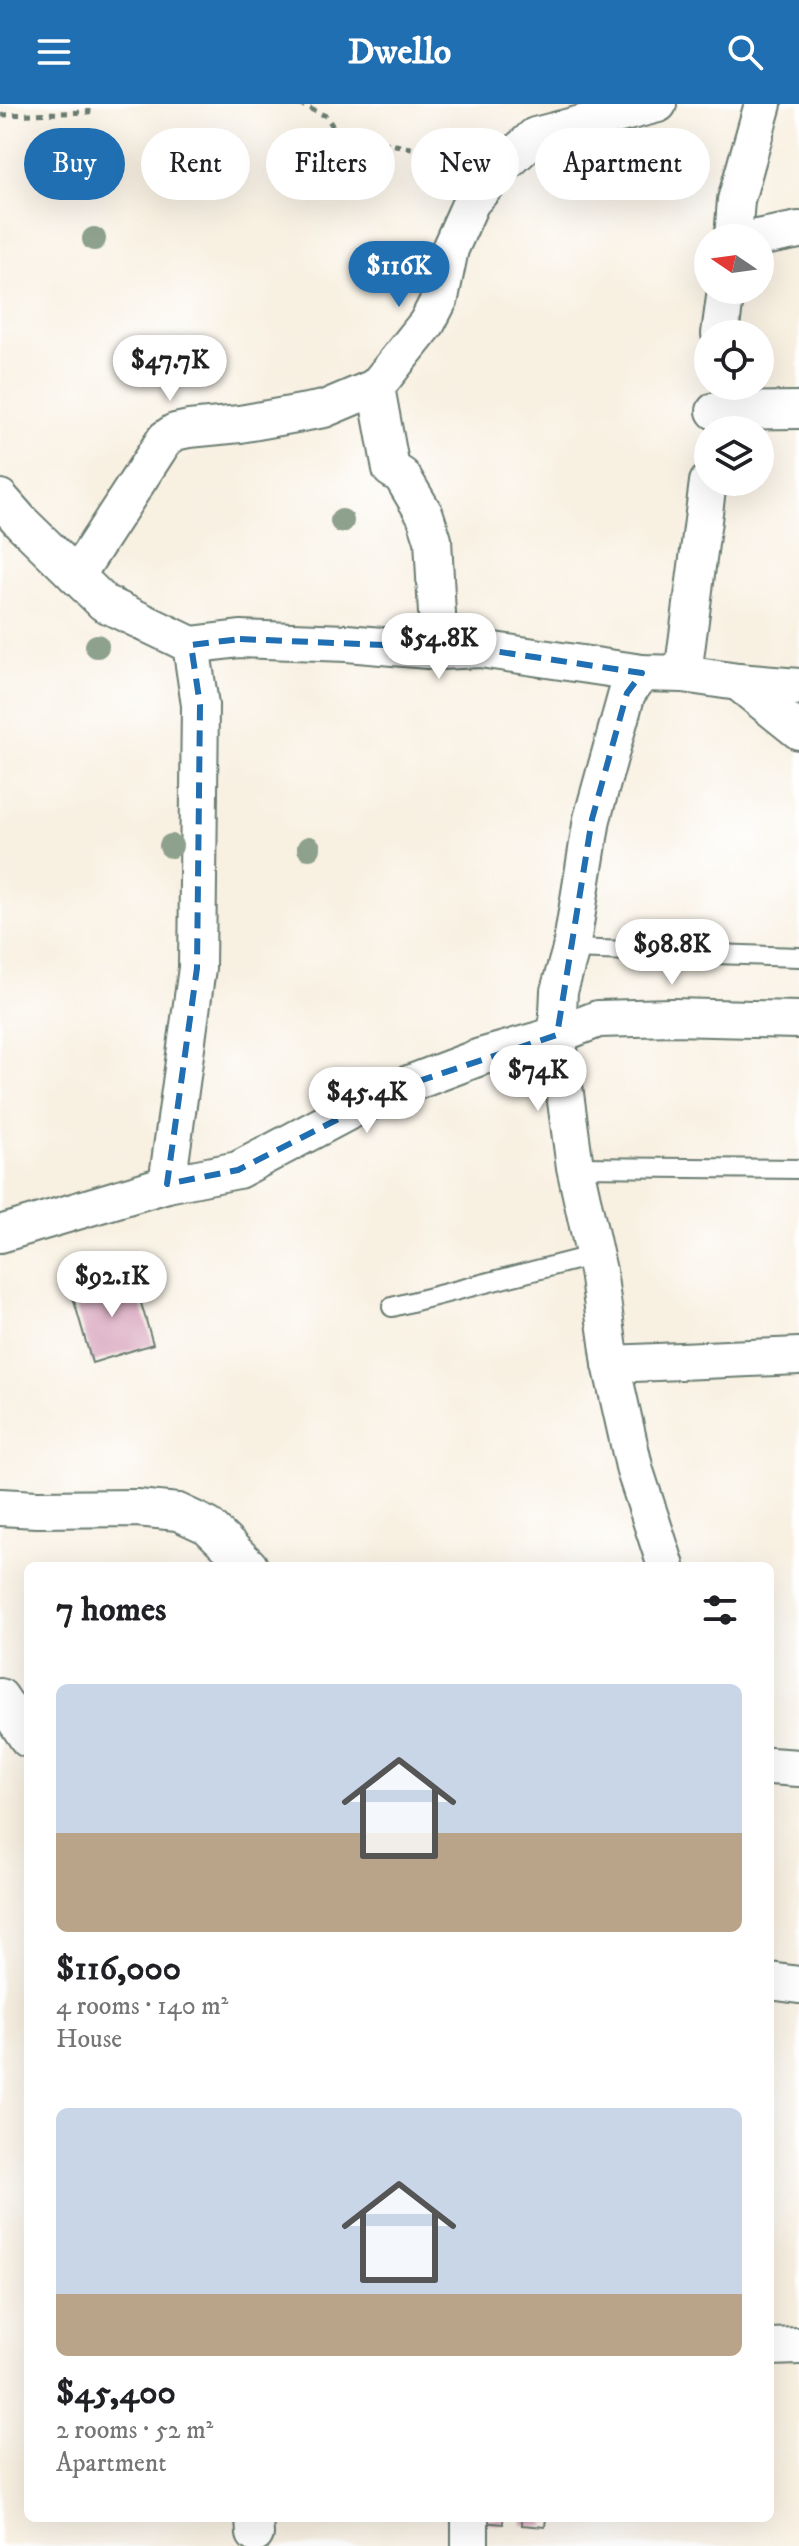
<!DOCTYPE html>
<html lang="en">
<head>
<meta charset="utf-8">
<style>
  body { margin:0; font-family:"IM FELL DW Pica",serif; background:#f2f2f2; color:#202124; height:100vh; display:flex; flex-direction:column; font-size:30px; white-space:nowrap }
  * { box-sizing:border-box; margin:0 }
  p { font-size:26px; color:#757577 }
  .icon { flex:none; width:44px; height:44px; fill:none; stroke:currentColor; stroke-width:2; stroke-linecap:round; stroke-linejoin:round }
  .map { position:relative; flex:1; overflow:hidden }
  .side { position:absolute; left:24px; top:1458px; width:750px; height:960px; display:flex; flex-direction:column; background:#fff; border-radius:12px; box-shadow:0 8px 32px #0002 }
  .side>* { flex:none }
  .banner { position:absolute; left:24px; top:24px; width:752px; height:72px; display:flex; gap:16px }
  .needle { width:52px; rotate:283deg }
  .controls { position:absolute; left:694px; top:120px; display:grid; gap:16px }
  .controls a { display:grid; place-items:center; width:80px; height:80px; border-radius:50%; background:#fff; box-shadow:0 8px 32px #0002; font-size:40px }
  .price { position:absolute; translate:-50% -68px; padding:0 18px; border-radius:28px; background:#fff; color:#222; font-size:26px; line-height:52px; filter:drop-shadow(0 2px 4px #0008) }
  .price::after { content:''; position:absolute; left:50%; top:48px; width:24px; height:18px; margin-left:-12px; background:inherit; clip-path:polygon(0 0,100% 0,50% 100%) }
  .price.current { background:#1f6fb2; color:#fff }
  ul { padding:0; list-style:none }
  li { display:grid; align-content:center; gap:16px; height:424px; padding:0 32px }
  li span { display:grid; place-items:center; height:248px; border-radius:12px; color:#555 }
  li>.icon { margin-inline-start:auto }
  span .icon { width:144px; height:144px; fill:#fffc; stroke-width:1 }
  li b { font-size:34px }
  h2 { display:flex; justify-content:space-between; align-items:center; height:96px; padding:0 32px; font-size:34px }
  .tag { padding:0 28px; border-radius:36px; background:#fff; box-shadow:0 8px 32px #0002; font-size:28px; line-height:72px }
  .tag.current { background:#1f6fb2; color:#fff }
  header { display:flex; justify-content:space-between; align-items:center; height:104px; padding:0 32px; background:#1f6fb2; color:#fff; font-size:36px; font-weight:800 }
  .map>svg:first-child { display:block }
</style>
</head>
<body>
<header><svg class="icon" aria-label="menu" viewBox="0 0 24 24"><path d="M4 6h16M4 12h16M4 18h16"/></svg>Dwello<svg class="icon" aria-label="search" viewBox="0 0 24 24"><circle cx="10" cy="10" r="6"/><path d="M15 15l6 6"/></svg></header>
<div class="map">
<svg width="799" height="2442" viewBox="0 0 799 2442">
  <rect width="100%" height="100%" fill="#fff"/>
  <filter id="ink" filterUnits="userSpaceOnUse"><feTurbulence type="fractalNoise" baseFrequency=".0125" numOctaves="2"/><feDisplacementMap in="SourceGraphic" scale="16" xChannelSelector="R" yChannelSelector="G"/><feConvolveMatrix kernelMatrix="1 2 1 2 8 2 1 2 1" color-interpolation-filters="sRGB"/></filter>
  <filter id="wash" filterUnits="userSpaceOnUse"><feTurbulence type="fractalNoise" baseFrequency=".006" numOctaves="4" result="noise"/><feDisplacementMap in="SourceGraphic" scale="32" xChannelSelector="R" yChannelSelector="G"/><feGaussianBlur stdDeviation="1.8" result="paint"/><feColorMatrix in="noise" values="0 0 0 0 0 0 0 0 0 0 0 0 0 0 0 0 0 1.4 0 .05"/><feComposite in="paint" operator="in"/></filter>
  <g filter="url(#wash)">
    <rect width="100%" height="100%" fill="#f8f0e1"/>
    <g id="blocks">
      <g fill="#cf91ad">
        <path d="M133,1172l20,68 -61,19 -20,-69z"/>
        <path d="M482,2414h21v6l-21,-2z"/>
        <path d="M522,2414h24l-1,9 -23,-2z"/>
      </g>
    </g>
  </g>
  <g filter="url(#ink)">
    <use href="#blocks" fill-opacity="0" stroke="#6b7c71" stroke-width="2"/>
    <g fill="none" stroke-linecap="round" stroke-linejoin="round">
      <defs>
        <g id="lane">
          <path d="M571,845l228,8"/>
          <path d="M575,1063l224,2"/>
          <path d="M392,1203l203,-52"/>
        </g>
        <g id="street">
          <path d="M733,134l3,-38 27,-96"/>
          <path d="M757,134l42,-8"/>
          <path d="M720,230l6,-44"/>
          <path d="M715,307l84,-1"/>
          <path d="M0,394l21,24 83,81 87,42 9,60 -3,263 -30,216"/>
          <path d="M76,472l89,-137 10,-7 14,-3 51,-5 84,-15 52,-22"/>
          <path d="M191,541l49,-6 107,4 92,8 41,-2 162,24 41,1 55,8 61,49"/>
          <path d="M439,547l-6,-111 -8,-25 -23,-39 -11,-7 -15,-82 51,-64 13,-25 10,-49 21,-47 34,-38 30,-28 123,-32"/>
          <path d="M642,569l-15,20 -35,126 -21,130 -12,42 -2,44 18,132 23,104 13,93 24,107 31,95"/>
          <path d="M683,570l25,-192"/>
          <path d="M738,578l61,5"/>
          <path d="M0,1130l167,-50 71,-14 117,-62 46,-21 79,-30 77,-22 41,-16 74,-2 127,3"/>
          <path d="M611,1260l188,-8"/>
          <path d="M0,1403l37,2 100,-1 41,4 30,14 41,40"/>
          <path d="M0,1593l28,42"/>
          <path d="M770,1662l29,2"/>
          <path d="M770,1877l29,4"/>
          <path d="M770,2243l29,-1"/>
          <path d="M254,2414l1,16"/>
          <path d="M470,2442v-28"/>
        </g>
      </defs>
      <use href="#lane" stroke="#6b7c71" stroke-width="22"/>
      <use href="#street" stroke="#6b7c71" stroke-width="40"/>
      <g stroke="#6b7c71" stroke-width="5" stroke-dasharray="6 6" stroke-linecap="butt">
        <path d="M299,0l27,12 11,17 122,25"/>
        <path d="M2,11l87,-3v-8"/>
      </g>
      <use href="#lane" stroke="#fff" stroke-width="18"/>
      <use href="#street" stroke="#fff" stroke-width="36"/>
    </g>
    <g fill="#8ea18d">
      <circle cx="94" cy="135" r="12"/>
      <circle cx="342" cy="417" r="12"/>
      <circle cx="97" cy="542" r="12"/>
      <circle cx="171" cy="742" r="12"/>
      <circle cx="309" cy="744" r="12"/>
    </g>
  </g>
  <path fill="none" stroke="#1f6fb2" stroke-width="6" stroke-dasharray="16 10" stroke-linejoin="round" d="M240,535l240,10 162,24 -15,20 -35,126 -35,216 -156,52 -163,83 -71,14 30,-216 3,-263 -9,-60z"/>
</svg>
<div class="controls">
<a><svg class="needle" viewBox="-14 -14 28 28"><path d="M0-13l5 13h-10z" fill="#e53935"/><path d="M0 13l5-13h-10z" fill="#757577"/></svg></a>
<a><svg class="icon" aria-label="locate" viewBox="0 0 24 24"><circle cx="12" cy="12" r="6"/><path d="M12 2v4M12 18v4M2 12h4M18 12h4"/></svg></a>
<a><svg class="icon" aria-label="layers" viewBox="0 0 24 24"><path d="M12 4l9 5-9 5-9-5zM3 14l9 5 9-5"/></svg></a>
</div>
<b class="price current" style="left:399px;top:205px">$116K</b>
<b class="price" style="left:170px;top:299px">$47.7K</b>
<b class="price" style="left:439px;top:577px">$54.8K</b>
<b class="price" style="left:672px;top:883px">$98.8K</b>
<b class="price" style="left:538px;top:1009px">$74K</b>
<b class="price" style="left:367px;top:1031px">$45.4K</b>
<b class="price" style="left:112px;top:1215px">$92.1K</b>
<div class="banner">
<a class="tag current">Buy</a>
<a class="tag">Rent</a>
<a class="tag">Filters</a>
<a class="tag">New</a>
<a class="tag">Apartment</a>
</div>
<section class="side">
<h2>7 homes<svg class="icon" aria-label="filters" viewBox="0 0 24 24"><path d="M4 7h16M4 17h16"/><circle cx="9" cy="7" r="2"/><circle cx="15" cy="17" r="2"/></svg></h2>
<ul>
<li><span style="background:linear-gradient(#c9d6e8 60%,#b9a48a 0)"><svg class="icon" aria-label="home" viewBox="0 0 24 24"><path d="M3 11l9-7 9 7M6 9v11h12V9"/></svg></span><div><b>$116,000</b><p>4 rooms · 140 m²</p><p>House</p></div></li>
<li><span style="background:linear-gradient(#c9d6e8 75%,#b9a48a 0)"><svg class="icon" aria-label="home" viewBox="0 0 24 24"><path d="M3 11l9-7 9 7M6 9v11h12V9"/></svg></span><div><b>$45,400</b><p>2 rooms · 52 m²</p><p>Apartment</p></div></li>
</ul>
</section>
</div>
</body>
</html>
